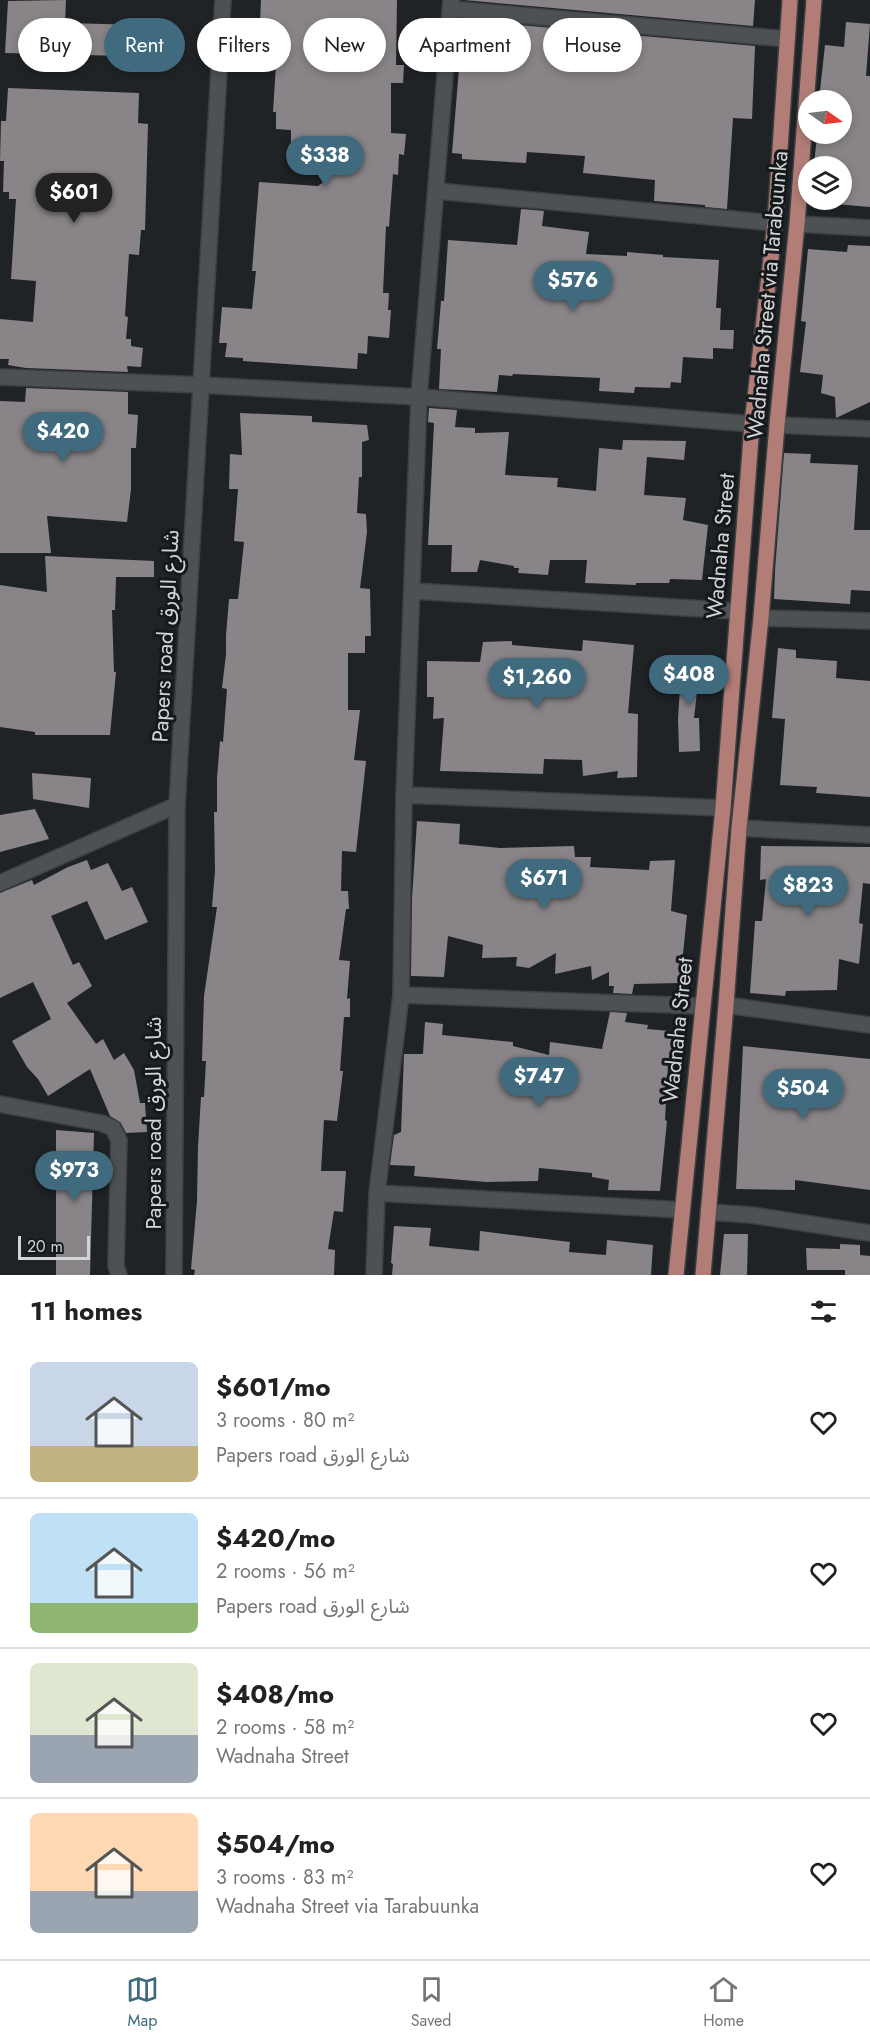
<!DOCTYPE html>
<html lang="en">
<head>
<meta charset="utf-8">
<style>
  body { margin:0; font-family:Jost,"Noto Sans Arabic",sans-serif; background:#f2f2f2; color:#222; height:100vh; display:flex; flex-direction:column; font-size:22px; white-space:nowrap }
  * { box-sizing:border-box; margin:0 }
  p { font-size:20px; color:#767676 }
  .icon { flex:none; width:33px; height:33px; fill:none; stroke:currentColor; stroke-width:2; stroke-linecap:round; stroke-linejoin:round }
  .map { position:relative; height:1275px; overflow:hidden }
  .sheet { display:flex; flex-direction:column; background:#fff; flex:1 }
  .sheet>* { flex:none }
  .guide { position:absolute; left:18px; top:18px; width:834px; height:54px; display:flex; gap:12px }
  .needle { width:39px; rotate:104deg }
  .buttons { position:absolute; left:798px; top:90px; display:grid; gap:12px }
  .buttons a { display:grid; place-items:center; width:54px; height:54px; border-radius:50%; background:#fff; box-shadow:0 3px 9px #0003; font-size:30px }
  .scale { position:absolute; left:18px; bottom:15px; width:72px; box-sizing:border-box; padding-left:6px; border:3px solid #d2d4d6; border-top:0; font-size:16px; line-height:21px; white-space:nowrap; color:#d2d4d6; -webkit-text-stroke:4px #16191c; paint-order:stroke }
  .price { position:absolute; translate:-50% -51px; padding:0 14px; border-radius:21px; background:#406b7e; color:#fff; font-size:20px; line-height:39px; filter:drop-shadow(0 2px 3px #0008) }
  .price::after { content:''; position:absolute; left:50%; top:36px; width:18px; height:14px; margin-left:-9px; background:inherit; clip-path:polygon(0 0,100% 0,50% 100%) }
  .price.selected { background:#222; color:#fff }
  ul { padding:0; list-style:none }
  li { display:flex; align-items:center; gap:18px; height:150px; padding:0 30px }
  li+li { border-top:2px solid #e0e0e0 }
  li span { display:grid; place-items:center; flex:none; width:168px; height:120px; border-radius:9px; color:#555 }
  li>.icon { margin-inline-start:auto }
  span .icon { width:72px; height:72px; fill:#fffc; stroke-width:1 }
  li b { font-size:26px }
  h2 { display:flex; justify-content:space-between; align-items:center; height:72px; padding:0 30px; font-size:26px }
  .pill { padding:0 21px; border-radius:27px; background:#fff; box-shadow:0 3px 9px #0003; font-size:21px; line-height:54px }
  .pill.selected { background:#406b7e; color:#fff }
  .tabs { display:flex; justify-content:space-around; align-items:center; height:84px; border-top:2px solid #e0e0e0; background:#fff; font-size:16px; color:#767676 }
  .tabs a { display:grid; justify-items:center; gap:3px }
  .tabs .selected { color:#406b7e }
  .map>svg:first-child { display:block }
</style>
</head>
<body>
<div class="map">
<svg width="870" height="1275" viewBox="0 0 870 1275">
  <rect width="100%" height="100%" fill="#202326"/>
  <g fill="#888488">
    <path d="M66,0l-1,23 77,2 -1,22 -17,-1v10l-119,-3 3,-52z"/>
    <path d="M261,0h136l-1,65h8l-1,18h-12v50l15,1 -2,21 -5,-1 -1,21 -5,-1 -4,53 -3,-1 -3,67h6l-1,17h3l-2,28 -21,-2 -1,18 -9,-1 -1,16 -114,-8v-3l-18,-1 2,-14h-8l3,-36 30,2 4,-38h-4l7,-89 59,4 12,-9 2,-28 -41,-1v-18l-15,-1v-17h-3l3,-48 -18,-1z"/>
    <path d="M464,0h291l-2,26z"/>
    <path d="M463,20l292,26 -3,73 -19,-1 -6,91 -22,-2v-2l-51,-4 1,-21 -72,-7 2,-17 -58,-4 -1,11 -64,-4v-5l-10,-1z"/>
    <path d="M846,22l24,2 -4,52h4v131l-59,-5v-2h31v-34h-28l3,-32h25v-34h-23l6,-55 19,2z"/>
    <path d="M8,88l131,5 -1,30 10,1 -3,106h-4l-2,25 -10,-1 -4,62 3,1 -2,22h5v7l12,2 -2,19 -14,-1 1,6 -102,-4 -18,-3 1,-6h-9v-40l33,3 3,-41 -25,-2 5,-80h-7v-7h-6l1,-31h-4l1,-40h5z"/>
    <path d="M521,209l23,2 -2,15 47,6 -3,22 41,2v-4l36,3v2l56,3 -3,48h5l-1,22h14l-1,19 -20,-1v11l-30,-2 -2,26 -10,-1 -1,6 -35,-1 -1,6 -35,-2 1,-13 -87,-4 -1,2 -13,-1 -2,17 -58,-3 2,-40h-4l4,-48h3l4,-61 69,5z"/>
    <path d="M848,245l22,1v156l-34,16 -1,-21 -14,-4 2,-18 -23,-3 6,-50 -5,-1 7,-72 39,3z"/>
    <path d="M26,388l102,4v22l10,1 -2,33h-5v41l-4,33 -80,-6 4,37h-51v-152l25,1z"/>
    <path d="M429,408l28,2 -2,17 20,1v5l34,-1 -4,43 53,3 -1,9 39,4 3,-43 23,2 1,-10 63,1 -2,19 -37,-3 -3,38 42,3 -3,22 25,5 -6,55 -32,-1 -1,4h-33v2l-51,-2 2,-23h-37l-2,15 -30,-2 1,-5h-5v-2l-34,-6 -3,12h-26l1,-27h-24l6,-122 -6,-1z"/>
    <path d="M240,413l72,3v6l55,3 2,15 -7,2v35h-3l-2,36 9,1 1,18 -7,56 10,1 1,47h-6v17h-17v57h12l-6,50 12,1 -10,91 -14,-1 -1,40h7l1,18h-3l-7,51 11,1 -3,38 3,-1v19h-6l-4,54h3l-6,50 -13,-1 -3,51h25l-3,41 -9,-1 -6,38 7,1 -1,25h-140l1,-5 -4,-1 6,-68 1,-55 3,-49h3l2,-36h-4l2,-65 13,-89h-5l3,-36 -1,-59h3v-34l3,-37 3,1 4,-53 -5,-1 4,-34v-19l3,-36h9l6,-57 -10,-1 4,-52h-9l1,-35 12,1z"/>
    <path d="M784,453l27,1 -1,9 48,2 -4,65h16v61l-19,-1 -1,14 -76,-5 1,-29z"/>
    <path d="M45,556l109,5v16h-38l-1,33h-3l2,62h2l-6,63h-75v-3l-35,-5v-142l47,7z"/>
    <path d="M583,640l51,5 -6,68 10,1 -1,63 -20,1 1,-7 -35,5 -1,-16 -38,-1 -1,15 -103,-3 4,-53 -11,1 1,-22h-7v-36l53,1 3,-20 29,-1v4l70,6z"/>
    <path d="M778,648l18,2v8l41,3 -1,17 34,3v116l-54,-4 1,-6 -37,-2 5,-66 -13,-1z"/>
    <path d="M682,657h19l-7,61h5l1,33 -21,1 -1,-33z"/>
    <path d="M32,773l59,5 -2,30 -56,-9z"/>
    <path d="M35,809l14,30 -49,13v-37z"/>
    <path d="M417,821l43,3 -1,20 41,4 74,-2 1,11h16l-1,10 59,3 1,-9 25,-1 -4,51 16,4 -7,68 -46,1 -2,10 -19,-1 1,-7h-5v-14l-17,8 -1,-14 -36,8 1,-21 -27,15 -13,-2 1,-9 -35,1 1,-13 -35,-9 -4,41 -33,-1 1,-77z"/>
    <path d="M761,846l109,1v37l-7,-1 -4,40 4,1 -4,40 -20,-5 -2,31 -51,1 -1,5 -35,-3 5,-72h7l4,-42 -6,1z"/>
    <path d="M87,860l4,10 17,-7 14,28 10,-4 16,35 -43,18 -18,-39 -36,15 22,49 6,-3 13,24 -25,17 29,41 7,-5 11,21 10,-7 10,17 6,33h5l2,29 -21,1 -5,-10 -11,-7 -20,-47 -42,27 -10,-17 -11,-12 -15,-26 39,-22 -18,-37 -33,16v-105l32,-13 2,5 34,-18z"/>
    <path d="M610,1012l17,1 -2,9 23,3 -1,4 35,3 -2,32 -12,1 -3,55 2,1 -7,70 -52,-1 1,-10 -17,-3v-4l-53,-5 -1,13 -51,1 -73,-6 1,-10 -25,-1 4,-30 7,-3 3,-78h19l2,-32 18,2 -1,11 71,7v4l36,9 1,-13 52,7z"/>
    <path d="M743,1046l127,13v131l-75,-10v10l-59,-1z"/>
    <path d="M56,1130l38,3 -4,142h-34z"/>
    <path d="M394,1226l37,2 -2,18 50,5 1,-20 90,11 -1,10 37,3 1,-15 46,5 -2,30h-259l1,-11 -2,-1z"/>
    <path d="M724,1234h24l-1,41h-27z"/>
    <path d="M840,1244l20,1v10l10,1v19h-25v-5h-38l-1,-22 34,1z"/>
  </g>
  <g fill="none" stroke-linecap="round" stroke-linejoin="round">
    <defs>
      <g id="minor">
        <path d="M451,9l336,30"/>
        <path d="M437,191l338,32"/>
        <path d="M797,224l73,4"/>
        <path d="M0,377l202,8 217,12 333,27"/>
        <path d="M777,425l93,4"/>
        <path d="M413,591l324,20"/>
        <path d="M761,618l109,3"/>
        <path d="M404,795l319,13"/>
        <path d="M739,828l131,7"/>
        <path d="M0,883l177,-78"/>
        <path d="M401,995l300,11"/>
        <path d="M726,1005l144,20"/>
        <path d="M0,1104l101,19 12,5 6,12 -3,126 3,9"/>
        <path d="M377,1193l305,17"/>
        <path d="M708,1212l43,3 119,18"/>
        <path d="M174,1275l3,-470 46,-805"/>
        <path d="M374,1275l3,-82 24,-198 3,-200 15,-398 32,-397"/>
      </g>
      <g id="major">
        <path d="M676,1275l47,-467 29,-384 23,-201 15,-223"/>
        <path d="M703,1275l23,-270 13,-177 22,-210 16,-193 20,-201 17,-224"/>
      </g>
    </defs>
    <use href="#minor" stroke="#3d4043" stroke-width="18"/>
    <use href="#major" stroke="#3d4043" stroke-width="18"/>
    <use href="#minor" stroke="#4d5154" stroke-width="15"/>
    <use href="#major" stroke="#b27d77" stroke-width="15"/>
  </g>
  <g text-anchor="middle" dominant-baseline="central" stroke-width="6" stroke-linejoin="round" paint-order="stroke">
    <g font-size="22" fill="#d2d4d6" stroke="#16191c">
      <text transform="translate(767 295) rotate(-85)">Wadnaha Street via Tarabuunka</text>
      <text transform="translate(720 546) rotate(-85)">Wadnaha Street</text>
      <text transform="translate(165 636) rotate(-87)">Papers road شارع الورق</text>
      <text transform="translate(677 1030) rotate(-84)">Wadnaha Street</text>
      <text transform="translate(153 1123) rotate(-90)">Papers road شارع الورق</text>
    </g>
  </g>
</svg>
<div class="buttons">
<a><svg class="needle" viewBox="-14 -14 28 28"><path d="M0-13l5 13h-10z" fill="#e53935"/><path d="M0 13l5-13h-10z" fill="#767676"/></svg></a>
<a><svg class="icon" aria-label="layers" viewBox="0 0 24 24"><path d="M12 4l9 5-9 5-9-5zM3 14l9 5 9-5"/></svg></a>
</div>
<div class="scale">20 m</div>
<b class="price" style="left:325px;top:187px">$338</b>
<b class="price selected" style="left:74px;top:224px">$601</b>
<b class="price" style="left:573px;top:312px">$576</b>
<b class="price" style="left:63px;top:463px">$420</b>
<b class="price" style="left:689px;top:706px">$408</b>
<b class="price" style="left:537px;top:709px">$1,260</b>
<b class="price" style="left:544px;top:910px">$671</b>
<b class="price" style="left:808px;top:917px">$823</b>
<b class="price" style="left:539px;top:1108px">$747</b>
<b class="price" style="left:803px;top:1120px">$504</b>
<b class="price" style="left:74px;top:1202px">$973</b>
<div class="guide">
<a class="pill">Buy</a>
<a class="pill selected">Rent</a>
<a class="pill">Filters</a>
<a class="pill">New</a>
<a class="pill">Apartment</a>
<a class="pill">House</a>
</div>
</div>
<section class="sheet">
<h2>11 homes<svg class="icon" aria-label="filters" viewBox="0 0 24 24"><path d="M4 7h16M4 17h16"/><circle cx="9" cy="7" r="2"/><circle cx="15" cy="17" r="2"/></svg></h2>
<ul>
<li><span style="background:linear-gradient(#c9d6e8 70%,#c2b280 0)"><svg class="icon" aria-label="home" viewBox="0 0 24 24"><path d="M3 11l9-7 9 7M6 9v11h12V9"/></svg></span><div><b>$601/mo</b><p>3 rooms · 80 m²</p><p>Papers road شارع الورق</p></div><svg class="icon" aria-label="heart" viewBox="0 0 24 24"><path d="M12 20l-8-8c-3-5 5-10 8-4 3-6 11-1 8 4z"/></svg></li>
<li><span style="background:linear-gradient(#bfe0f5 75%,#8fb573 0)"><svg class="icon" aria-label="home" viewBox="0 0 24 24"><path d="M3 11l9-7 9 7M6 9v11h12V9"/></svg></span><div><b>$420/mo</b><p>2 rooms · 56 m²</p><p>Papers road شارع الورق</p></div><svg class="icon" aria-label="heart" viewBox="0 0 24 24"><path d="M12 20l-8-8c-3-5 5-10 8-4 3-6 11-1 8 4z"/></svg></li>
<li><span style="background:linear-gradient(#dfe7d0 60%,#9aa5b1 0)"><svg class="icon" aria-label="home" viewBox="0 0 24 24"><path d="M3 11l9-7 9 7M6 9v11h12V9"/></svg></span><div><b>$408/mo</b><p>2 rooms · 58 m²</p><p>Wadnaha Street</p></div><svg class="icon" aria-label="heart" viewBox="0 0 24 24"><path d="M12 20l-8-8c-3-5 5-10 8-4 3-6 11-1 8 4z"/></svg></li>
<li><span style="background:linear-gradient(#ffd9b3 65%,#9aa5b1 0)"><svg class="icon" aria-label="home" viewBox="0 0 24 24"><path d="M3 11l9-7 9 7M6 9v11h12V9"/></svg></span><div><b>$504/mo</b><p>3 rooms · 83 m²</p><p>Wadnaha Street via Tarabuunka</p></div><svg class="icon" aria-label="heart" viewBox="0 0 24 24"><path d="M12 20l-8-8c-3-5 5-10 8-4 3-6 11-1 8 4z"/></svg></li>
</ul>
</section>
<nav class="tabs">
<a class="selected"><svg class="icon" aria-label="map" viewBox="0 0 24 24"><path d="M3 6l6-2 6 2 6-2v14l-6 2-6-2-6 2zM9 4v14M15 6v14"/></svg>Map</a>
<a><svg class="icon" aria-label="saved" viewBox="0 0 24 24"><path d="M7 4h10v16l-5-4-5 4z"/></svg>Saved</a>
<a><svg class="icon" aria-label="home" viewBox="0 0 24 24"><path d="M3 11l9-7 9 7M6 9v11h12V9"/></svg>Home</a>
</nav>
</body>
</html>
